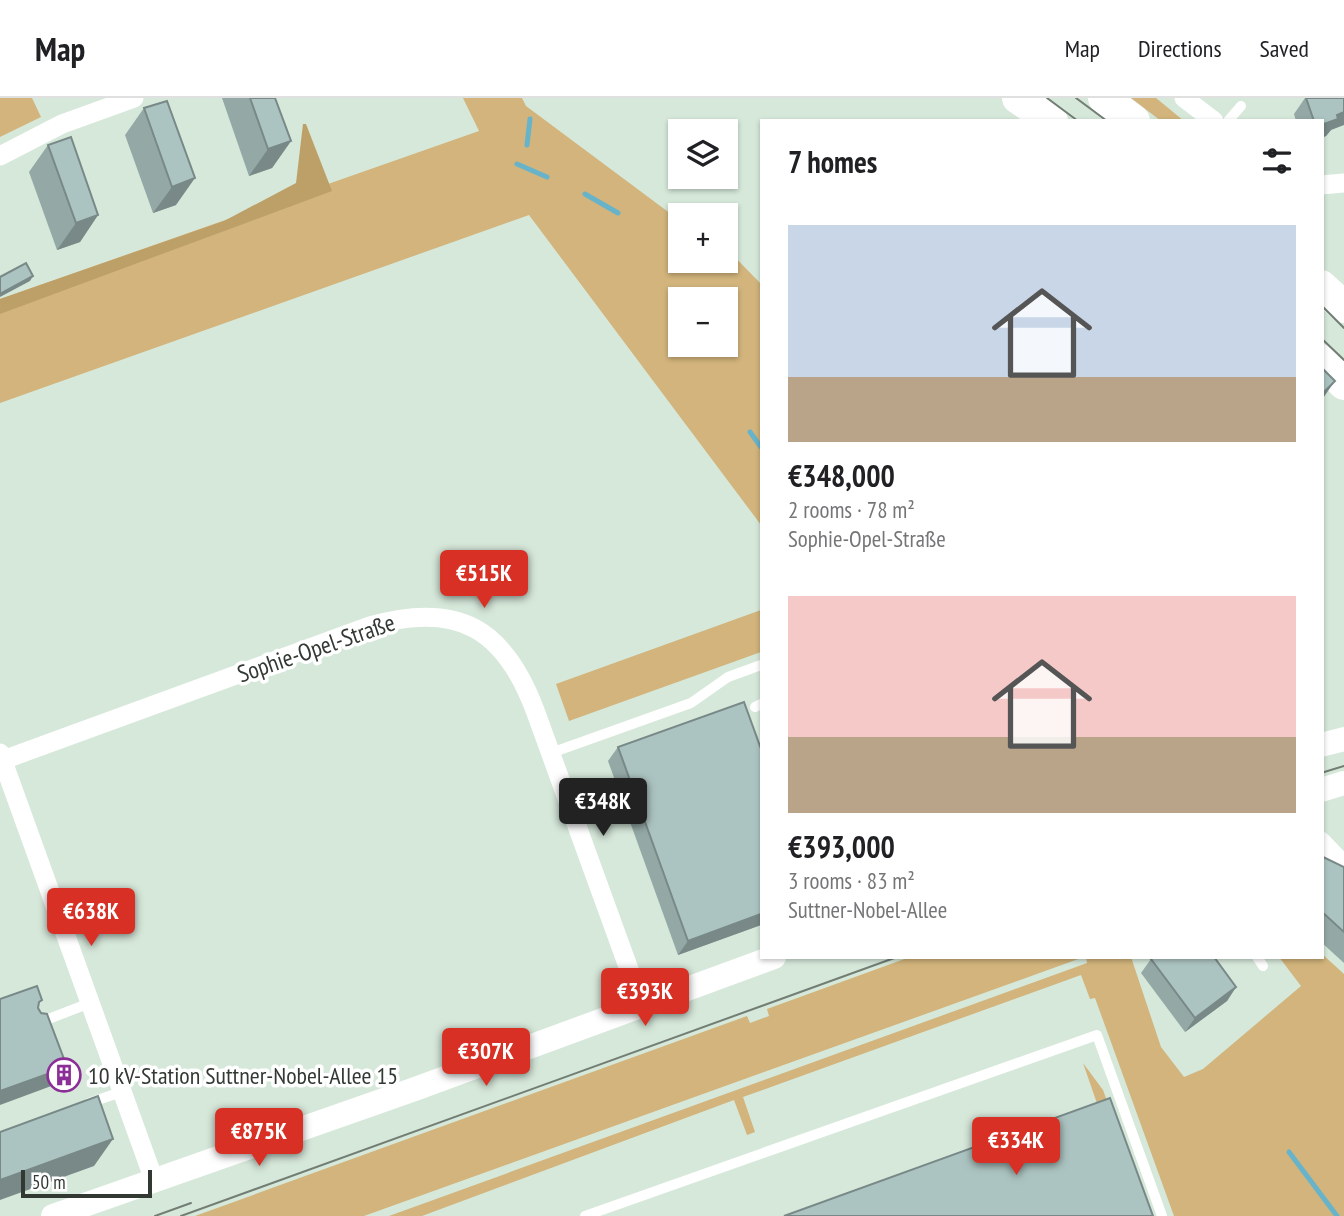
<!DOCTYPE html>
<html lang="en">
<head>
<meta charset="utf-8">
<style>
  body { margin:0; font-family:"PT Sans Narrow",sans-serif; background:#f6f6f6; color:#202124; height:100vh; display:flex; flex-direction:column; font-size:26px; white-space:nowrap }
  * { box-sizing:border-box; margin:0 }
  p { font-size:23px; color:#757577 }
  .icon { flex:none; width:38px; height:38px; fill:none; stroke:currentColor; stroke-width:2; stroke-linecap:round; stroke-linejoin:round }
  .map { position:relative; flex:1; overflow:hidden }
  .details { position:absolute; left:760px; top:21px; width:564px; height:840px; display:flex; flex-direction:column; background:#fff; border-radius:0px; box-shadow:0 2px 5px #0004 }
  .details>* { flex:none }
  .buttons { position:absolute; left:668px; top:21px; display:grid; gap:14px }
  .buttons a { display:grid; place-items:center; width:70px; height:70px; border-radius:0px; background:#fff; box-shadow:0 2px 5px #0004; font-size:35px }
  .scale { position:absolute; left:21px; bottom:18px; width:131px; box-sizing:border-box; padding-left:7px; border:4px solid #323933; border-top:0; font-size:19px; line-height:24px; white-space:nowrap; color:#323933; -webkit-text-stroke:5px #fff; paint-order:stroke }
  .price { position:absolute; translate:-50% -60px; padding:0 16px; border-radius:7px; background:#d93025; color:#fff; font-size:23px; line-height:46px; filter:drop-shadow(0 2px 4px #0008) }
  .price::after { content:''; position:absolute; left:50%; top:42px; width:21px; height:16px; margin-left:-10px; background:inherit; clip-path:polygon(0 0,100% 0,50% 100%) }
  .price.on { background:#222; color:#fff }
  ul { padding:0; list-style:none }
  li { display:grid; align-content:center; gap:14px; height:371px; padding:0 28px }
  li span { display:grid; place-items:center; height:217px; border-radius:0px; color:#555 }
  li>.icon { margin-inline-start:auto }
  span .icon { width:126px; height:126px; fill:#fffc; stroke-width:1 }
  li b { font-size:30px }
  h2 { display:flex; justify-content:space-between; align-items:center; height:84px; padding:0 28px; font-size:30px }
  header { display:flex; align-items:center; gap:42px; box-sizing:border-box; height:98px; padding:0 35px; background:#fff; border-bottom:2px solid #e0e0e0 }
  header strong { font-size:33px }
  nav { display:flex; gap:38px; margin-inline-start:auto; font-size:24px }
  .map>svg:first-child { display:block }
</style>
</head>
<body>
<header>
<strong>Map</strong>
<nav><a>Map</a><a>Directions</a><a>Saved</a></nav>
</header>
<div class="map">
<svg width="1344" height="1118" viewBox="0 0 1344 1118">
  <rect width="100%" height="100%" fill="#d6e8da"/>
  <g fill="#d2b47c" fill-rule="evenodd">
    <path d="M0,0h32l9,19 -41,20z"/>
    <path d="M463,0h59l4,8 145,108 17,-5 7,6h-14v46h45v-13l35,36v241l-232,-310 -529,188v-104l479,-168zM681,201h45v46h-45z"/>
    <path d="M1131,0h25l28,23h-23z"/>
    <path d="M761,512v42l-192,69 -13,-37z"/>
    <path d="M1321,855l23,21v242h-170l-79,-218 -5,1 -9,-24 -338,122 12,35 -8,3 -13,-35 -312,116h-33l698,-253 -1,-6h45l30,90 23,30 19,-8 98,-83 -22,-29h42z"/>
    <path d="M910,859h174l-720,259h-169l552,-200 3,7 19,-7 -2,-7z"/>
    <path d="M1083,965l20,27 46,126 -49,-104z"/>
  </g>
  <path fill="#bda067" d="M303,26h3l26,67 -332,123v-15l224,-78 72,-38z"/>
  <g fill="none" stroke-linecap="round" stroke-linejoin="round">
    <g stroke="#67b3ca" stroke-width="5">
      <path d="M527,47l3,-26"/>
      <path d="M517,66l30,13"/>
      <path d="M585,96l33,19"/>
      <path d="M750,334l11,15"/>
      <path d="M1289,1054l48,64"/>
    </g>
    <g stroke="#fff" stroke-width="10">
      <path d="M1228,23l13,-15"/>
      <path d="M755,609l6,-3"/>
      <path d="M551,655l140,-50 37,-26 33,-12"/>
      <path d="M1257,859l6,9"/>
      <path d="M38,925l52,-20"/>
      <path d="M89,1005l32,-11"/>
      <path d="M585,1118l512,-181 65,181"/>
    </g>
    <g stroke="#fff" stroke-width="19">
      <path d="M1184,0l30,23"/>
      <path d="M0,58l62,-32 72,-26"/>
      <path d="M1321,87l23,-2"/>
      <path d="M0,655l154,427"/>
      <path d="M3,662l367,-134c88,-25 135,2 166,87l106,292"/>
      <path d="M1321,743l23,24"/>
    </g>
    <g stroke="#fff" stroke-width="24">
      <path d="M1321,647l23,-6"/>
      <path d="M1321,692l23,-7"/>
      <path d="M53,1118l362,-127 359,-132"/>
    </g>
    <g stroke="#fff" stroke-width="32">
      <path d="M1018,0l34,23"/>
      <path d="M1104,0l30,23"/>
      <path d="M1321,188l23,21"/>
      <path d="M1321,262l23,24"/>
    </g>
    <g stroke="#727e74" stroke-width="2">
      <path d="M1047,0l31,23"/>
      <path d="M1076,0l31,23"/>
      <path d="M1321,207l23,23"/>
      <path d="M1321,240l23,22"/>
      <path d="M1321,675l23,-7"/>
      <path d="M155,1118l36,-13"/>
      <path d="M181,1118l716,-259"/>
    </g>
  </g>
  <g fill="#94a9a6">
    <path d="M222,0h53l16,43 -19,27 -23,8z"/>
    <path d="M1305,0h1l25,32 -5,6 -5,2v-17h-25l-2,-7z"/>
    <path d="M167,3l9,104 -23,8 -28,-78 19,-27z"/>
    <path d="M48,47l50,70 -18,27 -23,8 -28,-78z"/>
    <path d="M618,649l143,178 -83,30 -70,-194z"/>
    <path d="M1321,758l23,11v96l-23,-21z"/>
    <path d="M1151,861l85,28 -9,14 -42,31 -44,-59z"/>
  </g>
  <g fill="#788987">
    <path d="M1344,14v13l-13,5 -5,6 -5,2v-13l16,-10z"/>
    <path d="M291,43l-19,27 -23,8 19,-27z"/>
    <path d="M195,80l-19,27 -23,8 19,-26z"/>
    <path d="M98,117l-18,27 -23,8 19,-27z"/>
    <path d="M33,178l-3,5 -30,16v-3z"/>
    <path d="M1335,283l-14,20v-6z"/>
    <path d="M761,816v11l-83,30 10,-14z"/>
    <path d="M1236,889l-9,14 -42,31 10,-14z"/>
    <path d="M67,969l-13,18 -54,20v-14z"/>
    <path d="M113,1041l-19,27 -94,34v-20z"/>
  </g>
  <g fill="#acc4c1" stroke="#788987" stroke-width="2">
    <path d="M250,0h25l16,43 -23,8z"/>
    <path d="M1306,0h38v14l-7,3 1,4 -17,6v-4h-7z"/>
    <path d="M167,3l28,77 -23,9 -28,-79z"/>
    <path d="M71,39l27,78 -22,8 -28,-78z"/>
    <path d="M26,165l7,13 -33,18v-17z"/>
    <path d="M1321,269l14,14 -14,14z"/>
    <path d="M744,604l17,47v165l-73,27 -70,-194z"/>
    <path d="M1321,758l23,11v65l-23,-21z"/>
    <path d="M1154,859h60l22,30 -41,31 -44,-59z"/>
    <path d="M37,888l5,14 -3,2 -1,6 3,5 6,1 20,53 -67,24v-92z"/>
    <path d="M98,998l15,43 -113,41v-48z"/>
    <path d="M1110,1000l43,118h-369z"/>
  </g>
  <defs>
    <symbol id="building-ring" viewBox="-11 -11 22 22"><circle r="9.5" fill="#fff" stroke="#8b2e97" stroke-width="1.5"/><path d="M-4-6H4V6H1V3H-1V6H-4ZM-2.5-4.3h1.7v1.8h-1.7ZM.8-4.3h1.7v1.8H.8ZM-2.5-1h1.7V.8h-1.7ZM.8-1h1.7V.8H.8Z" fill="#8b2e97"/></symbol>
  </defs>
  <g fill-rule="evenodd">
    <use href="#building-ring" x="45" y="958" width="38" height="38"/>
  </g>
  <g text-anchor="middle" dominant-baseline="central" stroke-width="7" stroke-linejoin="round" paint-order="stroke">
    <g font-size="24" fill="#323933" stroke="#fff">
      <text transform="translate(316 550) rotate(-19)">Sophie-Opel-Straße</text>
    </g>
    <g font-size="24" fill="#323933" stroke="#fff" text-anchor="start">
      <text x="88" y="977">10 kV-Station Suttner-Nobel-Allee 15</text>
    </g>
  </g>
</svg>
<div class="buttons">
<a><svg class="icon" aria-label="layers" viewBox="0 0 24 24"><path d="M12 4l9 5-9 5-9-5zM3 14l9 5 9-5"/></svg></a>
<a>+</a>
<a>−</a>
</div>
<div class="scale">50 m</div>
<b class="price" style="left:484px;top:512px">€515K</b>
<b class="price on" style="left:603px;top:740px">€348K</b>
<b class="price" style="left:91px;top:850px">€638K</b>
<b class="price" style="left:645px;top:930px">€393K</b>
<b class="price" style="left:486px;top:990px">€307K</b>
<b class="price" style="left:259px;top:1070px">€875K</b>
<b class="price" style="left:1016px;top:1079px">€334K</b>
<section class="details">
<h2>7 homes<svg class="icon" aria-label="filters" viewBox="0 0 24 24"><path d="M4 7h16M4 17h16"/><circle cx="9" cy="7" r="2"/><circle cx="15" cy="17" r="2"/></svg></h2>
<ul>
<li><span style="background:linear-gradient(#c9d6e8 70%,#b9a48a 0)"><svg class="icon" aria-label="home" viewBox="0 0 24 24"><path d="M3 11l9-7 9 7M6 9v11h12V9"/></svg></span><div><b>€348,000</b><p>2 rooms · 78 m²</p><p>Sophie-Opel-Straße</p></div></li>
<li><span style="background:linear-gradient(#f6c9c9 65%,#b9a48a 0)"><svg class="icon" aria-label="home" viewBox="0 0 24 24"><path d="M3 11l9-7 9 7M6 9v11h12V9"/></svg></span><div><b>€393,000</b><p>3 rooms · 83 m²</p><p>Suttner-Nobel-Allee</p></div></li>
</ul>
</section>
</div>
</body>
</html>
